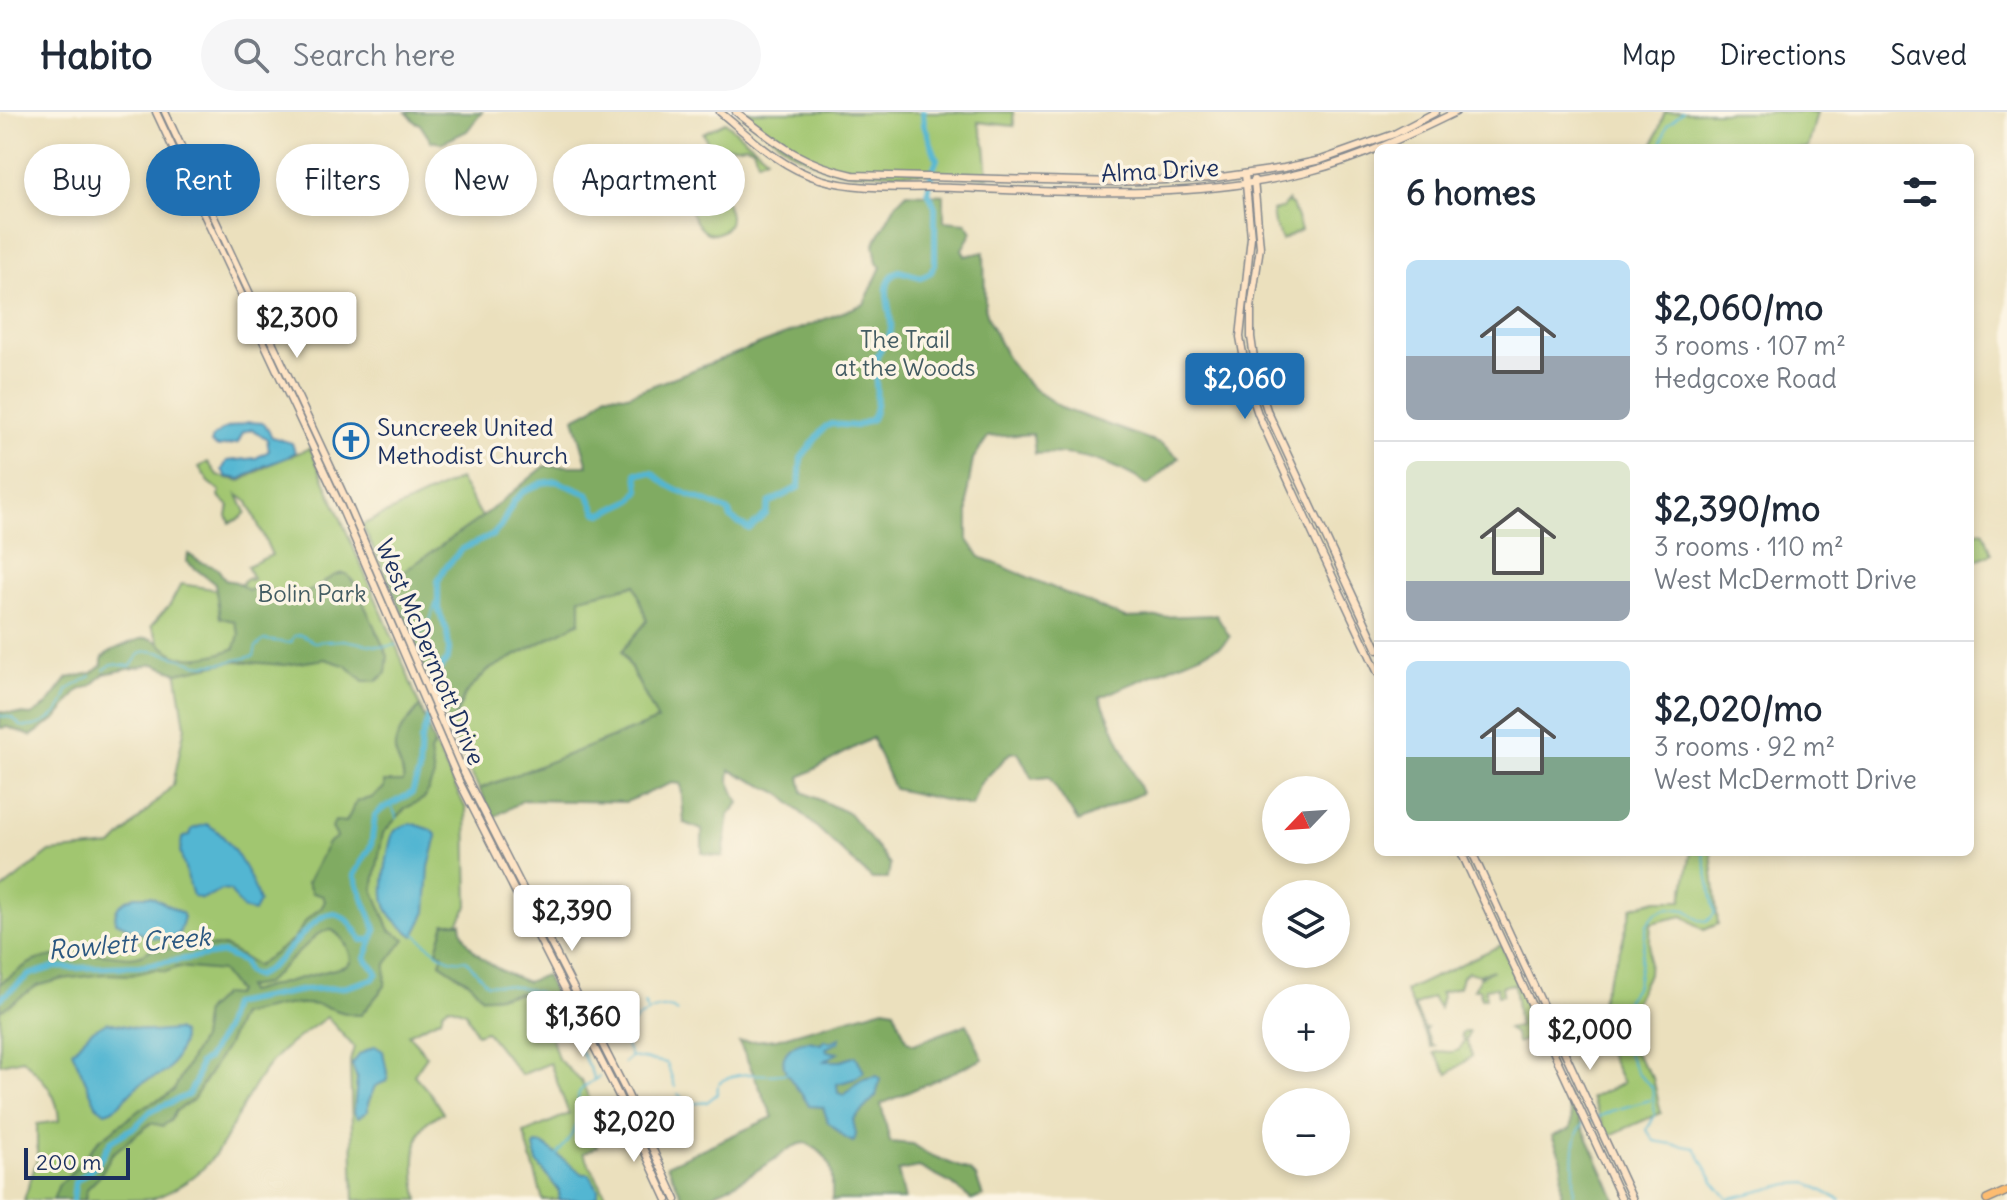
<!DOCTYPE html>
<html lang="en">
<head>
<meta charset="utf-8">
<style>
  body { margin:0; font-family:Delius,sans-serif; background:#f6f6f7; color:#1f2937; height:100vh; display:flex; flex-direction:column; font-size:30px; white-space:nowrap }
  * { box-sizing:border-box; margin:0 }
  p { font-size:26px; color:#747a83 }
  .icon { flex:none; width:44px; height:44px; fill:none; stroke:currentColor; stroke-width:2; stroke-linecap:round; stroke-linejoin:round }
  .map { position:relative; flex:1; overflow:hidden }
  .sheet { position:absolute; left:1374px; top:32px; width:600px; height:712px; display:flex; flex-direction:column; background:#fff; border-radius:12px; box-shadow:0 4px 12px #0003 }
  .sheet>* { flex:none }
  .banner { position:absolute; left:24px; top:32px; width:760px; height:72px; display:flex; gap:16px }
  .needle { width:52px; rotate:245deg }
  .tools { position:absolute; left:1262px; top:664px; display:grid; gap:16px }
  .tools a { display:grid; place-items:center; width:88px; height:88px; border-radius:50%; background:#fff; box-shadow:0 4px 12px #0003; font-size:40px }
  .scale { position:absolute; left:24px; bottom:20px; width:106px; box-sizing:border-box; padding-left:8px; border:4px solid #1b2f5e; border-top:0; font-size:22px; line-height:28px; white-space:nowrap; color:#1b2f5e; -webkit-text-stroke:6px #fcf5e5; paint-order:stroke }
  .price { position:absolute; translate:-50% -68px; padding:0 18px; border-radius:8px; background:#fff; color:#222; font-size:26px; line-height:52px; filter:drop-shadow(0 2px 4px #0008) }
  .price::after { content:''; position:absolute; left:50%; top:48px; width:24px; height:18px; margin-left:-12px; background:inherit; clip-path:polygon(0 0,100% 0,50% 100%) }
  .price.active { background:#1f6fb2; color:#fff }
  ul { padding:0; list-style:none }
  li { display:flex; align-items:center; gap:24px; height:200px; padding:0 32px }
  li+li { border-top:2px solid #e0e1e3 }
  li span { display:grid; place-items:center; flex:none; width:224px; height:160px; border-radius:12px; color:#555 }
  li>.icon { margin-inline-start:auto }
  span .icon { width:96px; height:96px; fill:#fffc; stroke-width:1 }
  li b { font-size:34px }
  h2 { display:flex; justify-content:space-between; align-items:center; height:96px; padding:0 32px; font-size:34px }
  .pill { padding:0 28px; border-radius:36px; background:#fff; box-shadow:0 4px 12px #0003; font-size:28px; line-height:72px }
  .pill.active { background:#1f6fb2; color:#fff }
  header { display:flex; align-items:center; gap:48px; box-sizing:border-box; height:112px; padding:0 40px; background:#fff; border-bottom:2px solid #e0e1e3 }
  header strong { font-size:38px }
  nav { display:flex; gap:44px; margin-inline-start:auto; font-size:28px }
  .search { width:560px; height:72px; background:#f6f6f7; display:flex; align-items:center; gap:20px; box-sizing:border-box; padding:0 28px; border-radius:44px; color:#747a83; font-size:30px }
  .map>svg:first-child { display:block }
</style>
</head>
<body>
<header>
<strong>Habito</strong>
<div class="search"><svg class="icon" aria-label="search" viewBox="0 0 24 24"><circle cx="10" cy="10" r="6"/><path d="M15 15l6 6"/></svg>Search here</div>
<nav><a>Map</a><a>Directions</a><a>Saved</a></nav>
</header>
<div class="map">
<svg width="2007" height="1088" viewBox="0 0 2007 1088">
  <rect width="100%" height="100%" fill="#fcf5e5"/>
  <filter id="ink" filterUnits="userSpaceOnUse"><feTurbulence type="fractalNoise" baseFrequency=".0125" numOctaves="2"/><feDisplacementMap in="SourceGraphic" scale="16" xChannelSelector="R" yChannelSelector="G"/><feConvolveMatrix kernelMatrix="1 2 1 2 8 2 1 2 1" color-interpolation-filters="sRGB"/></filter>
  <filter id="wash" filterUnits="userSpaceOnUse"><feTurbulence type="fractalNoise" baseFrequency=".006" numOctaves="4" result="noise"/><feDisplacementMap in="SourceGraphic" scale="32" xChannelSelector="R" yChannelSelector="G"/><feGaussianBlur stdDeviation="1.8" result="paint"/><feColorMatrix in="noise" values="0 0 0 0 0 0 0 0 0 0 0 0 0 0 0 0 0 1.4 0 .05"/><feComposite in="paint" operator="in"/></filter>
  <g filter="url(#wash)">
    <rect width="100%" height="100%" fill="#ebe0bd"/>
    <g fill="#a1c670" stroke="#5e7a67" stroke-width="2">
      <path d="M740,0h273l1,14 -36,-4 7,23 3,32 -57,-4h-78l-27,-5 -34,-16z"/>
      <path d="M1665,0h152l-9,36h-156z"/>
      <path d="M725,10l42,35 -9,4 -5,-13 -7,-3c-12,3 -24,-1 -35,4l-8,-16z"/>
      <path d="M696,40c10,5 34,53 34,66 -1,14 -18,21 -28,11 -11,-10 -21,-43 -27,-57l5,-16z"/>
      <path d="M657,44c9,20 8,33 -14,43l-11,-27 1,-6z"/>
      <path d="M1289,88l-1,3 4,2 9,25 -19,10 -8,-16 -2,-13 10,-3z"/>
      <path d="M310,336l86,197 39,101 31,63 2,97 -10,17h-13l-8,28 7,2 -4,10 30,20 14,14 48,-4 22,11 5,-2 10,20 -16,11 -1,6 6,20 23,22 18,37 -13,7 11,22 -14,6 26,47h-66l-19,-67 45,-19 -19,-51 -29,12 -35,-44 -10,3 -10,-22 -17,-6 -6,5 -2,7 -33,16 19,22 -13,19 17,19 12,19c-5,3 -14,6 -17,10 -15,17 -12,57 -7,77h-65l-4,-139 4,-14 -27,-30c-24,17 -48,32 -65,57 -40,58 -35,95 -109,125 -10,1 -26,1 -37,1 -30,0 -61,0 -92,0l13,-40v-36l22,-3c-1,-30 -17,-42 -36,-62l-23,5v-173l50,-39 62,-6 61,-61 12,-59 -8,-51 -26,-49 19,-21 11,-21 45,7 17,-8v-2l6,-3 1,2 3,-1 -6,-13 25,-11 -24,-53 -10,-7 8,17 -5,6 -11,5 -3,-7 2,-10 -10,-9 1,-6 -11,-9 -10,-15 9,-5 10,14 23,5 32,-18z"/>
      <path d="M459,367l23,38 -93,65 -27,-57z"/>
      <path d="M1980,419l4,1 8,21 -22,10v-28z"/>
      <path d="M635,473l13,36 -26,31 36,68 -179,69 -29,-59 15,-36 23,-24 92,-48v-24z"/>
      <path d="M1691,740h20l7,72 -14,6 -21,-14 -32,7 -3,51 -17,35 -3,23 5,19 20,27 8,35 -53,23 -17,-38 32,-15 -27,-56 7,-34 18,-46 11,-40 25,-7h25z"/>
      <path d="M1501,833l40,89 -24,9 -2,-9 -8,-5 12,-2 -5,-43 -12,2 1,9 -5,1 -1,-9 -12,1 1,10h-5l-1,-9h-6l6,-12 13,-7 -14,5 -11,-3 -6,5 -3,10 -19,6 2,3 -3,12 -7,-11 -18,9 10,22h3l-2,2 7,16h4l-5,1 -26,-56z"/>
      <path d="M1464,920h5l-3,8 6,16 -24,18 -14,-21c9,-4 16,2 25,-3l5,-9 -3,-7z"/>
    </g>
    <g fill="#80ab62" stroke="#4e6d60" stroke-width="2" fill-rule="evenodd">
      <path d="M406,0h76l-15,19 -25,12 -11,-2 -12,-18h-3z"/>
      <path d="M907,81l37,2v26l22,2 6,9 -10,17 3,7 19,-4 1,55 5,16 19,38 12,15 14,14 29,19 98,35 17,14 -31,27c-33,-22 -73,-35 -113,-31l-2,-20 -45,3 -15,22 -5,30v51l12,17 145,61 91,-3 14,22 -9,9 -121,51 42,96 -64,29 -29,-45 -17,2 -14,-27 -8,1 -31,32 -7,21 -78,-17 -22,-51 -72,39 3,15 47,22 40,50 -2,15h-16l-91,-85 -51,-24 -1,10 10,23 -10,12 -6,42 -21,-4v-23l-18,-7 -3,-39 -9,-1 -46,19 -102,-2 -30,17 -15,-28 179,-69 -36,-69 25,-30 -12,-36 -55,13v24l-92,48 -23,24 -15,36 -61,-148 93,-65 63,-51h43l-14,-48 18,-9 14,-15 22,1 236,-91 17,-37 -4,-4 -3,-19 22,-40z"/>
      <path d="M188,442c4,2 7,5 11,7 16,9 15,-1 26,19l11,2 12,8 15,-4c50,28 59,-17 84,-12l7,9 34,73 -2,17 -9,8h-14l-16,-15 -22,-7 -40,6 -51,-4 -56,12 -24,-9 -50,10 -13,12 -12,4 -22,28 -26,18 -23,-9 -8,1v-16l31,3 16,-10 21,-27 24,-5 10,-7c0,-5 -1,-7 3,-11 5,-5 35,-17 41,-17 15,1 20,15 33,18 17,4 40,-1 56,-8l4,-14 -5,-13 -14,-3 -5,-34 -28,-22z"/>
      <path d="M420,594l14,38 -4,9 4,23 -9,22 -19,10 -23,25 -10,56 17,41 15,9 -19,25 -1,22 -24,29c-17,1 -28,-8 -44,-10 -27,-4 -51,5 -77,10l-13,30 -34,55 -17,11 -5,9 -8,6 -12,-3 -39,31 -13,23 -13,13 -1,10h-32l6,-16 9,-7 30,-36 48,-36 19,-8 9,-7 27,-51 4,-28 18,-17 11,1 3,-3 -16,-21 -43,-4 -12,5 -10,-3 -25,6 -26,-1 -42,5 -26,7 -37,25v-28c12,-6 21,-16 32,-21 19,-9 50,-8 70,-8 19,1 33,8 49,-5l73,-3 33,20 37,-27 13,-20 15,-12 3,-6 -2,-5 -11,-3 -5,-10 21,-40 9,-6 -5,-9 3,-7 11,1 11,-21 14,-3 13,-10v-6h19c2,-12 -6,-20 -8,-31 -2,-16 16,-33 25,-45zM330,817c12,6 20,19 21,32l-5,5 -98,26 -2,-5 19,-3 53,-50z"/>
      <path d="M445,811h16c2,31 40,49 66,59l18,-7 14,27 -9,2c-4,-3 -6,-7 -10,-9 -12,-7 -43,4 -58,2l-12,-14 -30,-20 3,-9 -6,-3z"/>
      <path d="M884,896l10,2 13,31 7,3 53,-20 16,35 -102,45 9,38 23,2 15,10 42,17 6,6 7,19 -11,4 -20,-16 -33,-17 -21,4 7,29h-73c0,-29 3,-43 -26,-57 -14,1 -23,11 -34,18 -26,16 -58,39 -88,39l-17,-35 106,-48 -34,-75 37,-3z"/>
      <path d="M1567,981l49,107h-55l1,-40 -10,-24 18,-7c5,-13 -5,-24 -3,-36z"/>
    </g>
    <g fill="#53b6d2" stroke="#377298" stroke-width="2">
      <path d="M248,310l16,1 8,14 20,6 3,9 -7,5 -24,9 -23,13 -14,-2 -5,-7 5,-9 29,-3 13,-7 -2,-12 -15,-10 -9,3 -5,11 -20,4 -7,-4 2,-6 11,-8z"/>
      <path d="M411,711l21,7 5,6 -8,31 -3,45 -12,24c-32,-22 -33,-34 -28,-71 2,-11 3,-22 7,-32l5,-5z"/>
      <path d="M206,712c23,10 47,54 53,78l-5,10 -11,-3 -13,-18 -9,-1 -19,9 -9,-3 -13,-44 2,-14 8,-3 2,-6z"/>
      <path d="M135,784h16l31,17 2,4 -5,17c-23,12 -43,-4 -63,-12 -4,-15 8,-21 19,-26z"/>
      <path d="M107,910l47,10 22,-2 5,3c2,8 1,11 -3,19 -13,32 -23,18 -43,36 -11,10 -15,20 -30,24l-9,-7 -24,-54 19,-20z"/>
      <path d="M840,926l-1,4 -13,6 1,3 11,2 -14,8h17l15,-5 8,16 -10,7 -17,5 1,9 6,2c6,-4 7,-8 13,-12 6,-6 13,-5 20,-7l3,3 -4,17 -23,24 3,14 -2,8c-12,-3 -16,-13 -26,-20l-5,-15 -14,-1c-9,-20 -41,-41 -17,-59 10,-8 20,-6 29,-3l3,-4 6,2z"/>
      <path d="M375,934l8,5 5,27 -1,3 -12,5 -7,17v8l-11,7 -3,-6 3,-33 -5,-15 8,-10z"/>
      <path d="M536,1032l8,1 39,29h6l9,15v6l-7,5h-32v-9l-22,-29 -3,-16z"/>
    </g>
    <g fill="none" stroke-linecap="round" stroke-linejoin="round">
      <g stroke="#53b6d2" stroke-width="2">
        <path d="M1660,36l7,-23 16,-13"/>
        <path d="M45,49l24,23 5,-1"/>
        <path d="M407,524l14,-3 8,-9 9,-29"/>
        <path d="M104,558l8,-6 18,2c6,-5 9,-15 18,-15 18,0 33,9 49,13 16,3 41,-5 57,-8l2,-9 8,-7 27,3 3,-7 7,-1 13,7 30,-2 38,7 14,-2"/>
        <path d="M0,604l13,2 8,8c22,4 44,-14 46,-36l24,-14"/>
        <path d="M391,693l6,13"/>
        <path d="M1703,740l12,61 -7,8 -9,-1 -12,-10 -20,-2 -12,6 -8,10 -10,60 -11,17 -8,32 19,40 15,14 3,28 -8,15 7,11 41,7 21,37 13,15"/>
        <path d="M415,822c16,12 29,30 51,26l21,24c26,1 44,4 68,15"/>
        <path d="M645,892l3,9"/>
        <path d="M674,898l3,2"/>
        <path d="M568,913l26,53"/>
        <path d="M631,945l-10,-23c12,-13 33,-31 52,-25"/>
        <path d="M624,951l7,-6 36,6 8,24"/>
        <path d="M719,971c22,-16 44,-4 68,-10"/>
        <path d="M678,982l11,10 18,-2 10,-8 1,-8"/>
        <path d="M1589,1010l22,-11 39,-11"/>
        <path d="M557,1043c8,-11 18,-22 20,-35 6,-27 -10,-24 22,-43"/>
        <path d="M1731,1086l58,-14 19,-1 32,17"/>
        <path d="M1573,1088c4,-25 -6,-55 10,-76"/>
      </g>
      <g stroke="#53b6d2" stroke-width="6">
        <path d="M0,887l29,-24 25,-8 22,1 63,-2 84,-13 20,9 4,10 9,4c27,-11 52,-57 73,-62 3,-1 9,1 12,2 9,4 15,15 21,24h10l4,-10 -22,-55 17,-29 4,-30 7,-7 30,-16 7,-21 2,-31 16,-50 1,-19 10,-14 1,-8 -2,-19 -9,-22v-28l7,-13 17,-19 31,-14 8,-9 13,-25 9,-9 19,-9 14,-2 32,13 9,19 5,1 30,-14 7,-10 -2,-17h16c22,22 50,24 76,39l2,6 18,11 17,-15 3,-11 30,-16 2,-29 24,-31 6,-3 25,2 16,-7c10,-20 0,-42 5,-62 3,-11 13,-16 14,-28 2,-18 -15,-47 8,-58l22,6 10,-5 4,-8v-57l-7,-16 3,-16 6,-16 -13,-34 -1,-13"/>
        <path d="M73,1088l2,-18 22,-17 14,-24 25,-15 15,-15 37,-16 7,-12 5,-20 7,-4 17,-29 7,-26 73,-14 42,-3 27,-8 4,-6 -12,-15 7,-18"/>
      </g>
    </g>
  </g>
  <g filter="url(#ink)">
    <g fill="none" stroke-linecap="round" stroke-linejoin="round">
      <defs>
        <g id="secondary">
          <path d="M156,0l184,393 119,276 159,313 49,106"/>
          <path d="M165,0l183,392 115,267 163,320 50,109"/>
          <path d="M720,0c30,25 61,56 100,67 42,13 90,7 133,9 118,4 241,13 357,-17 51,-13 99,-36 146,-59"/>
          <path d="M736,0c42,32 63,51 117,63l263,7 98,-4 70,-10 37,-8 73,-26 42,-22"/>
          <path d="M1245,62l6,63 -11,100 9,50 9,27 58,127 62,132"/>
          <path d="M1254,68l6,67 -9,61v29l6,42 10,31 111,240"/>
          <path d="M1461,740l161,348"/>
          <path d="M1472,740l161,348"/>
        </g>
        <path id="primary" d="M1987,1088l20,-9"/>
      </defs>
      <use href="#secondary" stroke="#83888e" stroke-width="9"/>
      <use href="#primary" stroke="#83888e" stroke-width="10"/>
      <use href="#secondary" stroke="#fee4c5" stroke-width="6"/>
      <use href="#primary" stroke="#fdbc6f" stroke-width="7"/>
    </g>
  </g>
  <defs>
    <symbol id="church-ring" viewBox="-11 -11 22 22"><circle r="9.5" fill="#fcf5e5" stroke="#1f6fb2" stroke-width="1.5"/><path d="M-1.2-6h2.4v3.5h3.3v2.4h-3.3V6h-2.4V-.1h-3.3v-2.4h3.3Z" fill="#1f6fb2"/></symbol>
  </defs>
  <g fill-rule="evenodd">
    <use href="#church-ring" x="331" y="309" width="40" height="40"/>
  </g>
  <g text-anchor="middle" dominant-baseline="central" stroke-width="7" stroke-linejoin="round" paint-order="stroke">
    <g font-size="24" fill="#1b2f5e" stroke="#fcf5e5">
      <text transform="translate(1160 58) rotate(-3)">Alma Drive</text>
      <text transform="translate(431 540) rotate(67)">West McDermott Drive</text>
    </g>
    <g font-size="24" fill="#435c63" stroke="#fcf5e5">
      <text x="905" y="227">The Trail<tspan x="905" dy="28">at the Woods</tspan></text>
      <text x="312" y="481">Bolin Park</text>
    </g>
    <g font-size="24" fill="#1b2f5e" stroke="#fcf5e5" text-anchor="start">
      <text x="377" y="315">Suncreek United<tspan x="377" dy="28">Methodist Church</tspan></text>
    </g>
    <g font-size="26" font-style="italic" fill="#2c5881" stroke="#fcf5e5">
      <text transform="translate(129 831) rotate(-5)">Rowlett Creek</text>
    </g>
  </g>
</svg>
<div class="tools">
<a><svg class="needle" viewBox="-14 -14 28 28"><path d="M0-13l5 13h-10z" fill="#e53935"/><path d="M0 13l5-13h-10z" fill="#747a83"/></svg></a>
<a><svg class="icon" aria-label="layers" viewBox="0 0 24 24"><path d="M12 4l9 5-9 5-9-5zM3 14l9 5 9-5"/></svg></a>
<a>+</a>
<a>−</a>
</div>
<div class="scale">200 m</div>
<b class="price" style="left:297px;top:248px">$2,300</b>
<b class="price active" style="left:1245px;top:309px">$2,060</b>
<b class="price" style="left:572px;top:841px">$2,390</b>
<b class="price" style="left:583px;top:947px">$1,360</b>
<b class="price" style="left:1590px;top:960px">$2,000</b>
<b class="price" style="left:634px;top:1052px">$2,020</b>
<div class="banner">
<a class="pill">Buy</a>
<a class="pill active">Rent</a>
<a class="pill">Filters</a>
<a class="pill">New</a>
<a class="pill">Apartment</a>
</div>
<section class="sheet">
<h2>6 homes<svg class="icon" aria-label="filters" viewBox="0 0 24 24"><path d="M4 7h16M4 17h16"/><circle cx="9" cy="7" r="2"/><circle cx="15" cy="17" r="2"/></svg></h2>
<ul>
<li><span style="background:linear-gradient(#bfe0f5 60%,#9aa5b1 0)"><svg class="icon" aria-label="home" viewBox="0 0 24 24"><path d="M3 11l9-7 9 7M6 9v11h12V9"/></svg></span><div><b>$2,060/mo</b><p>3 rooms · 107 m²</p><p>Hedgcoxe Road</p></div></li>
<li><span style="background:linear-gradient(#dfe7d0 75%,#9aa5b1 0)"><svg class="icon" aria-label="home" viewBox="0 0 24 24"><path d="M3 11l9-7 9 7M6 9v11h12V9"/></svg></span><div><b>$2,390/mo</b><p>3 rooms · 110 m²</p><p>West McDermott Drive</p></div></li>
<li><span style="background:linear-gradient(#bfe0f5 60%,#7fa58c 0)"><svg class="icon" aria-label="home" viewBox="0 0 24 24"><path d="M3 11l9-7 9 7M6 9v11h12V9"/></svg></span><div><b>$2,020/mo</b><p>3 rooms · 92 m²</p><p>West McDermott Drive</p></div></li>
</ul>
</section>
</div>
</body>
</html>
